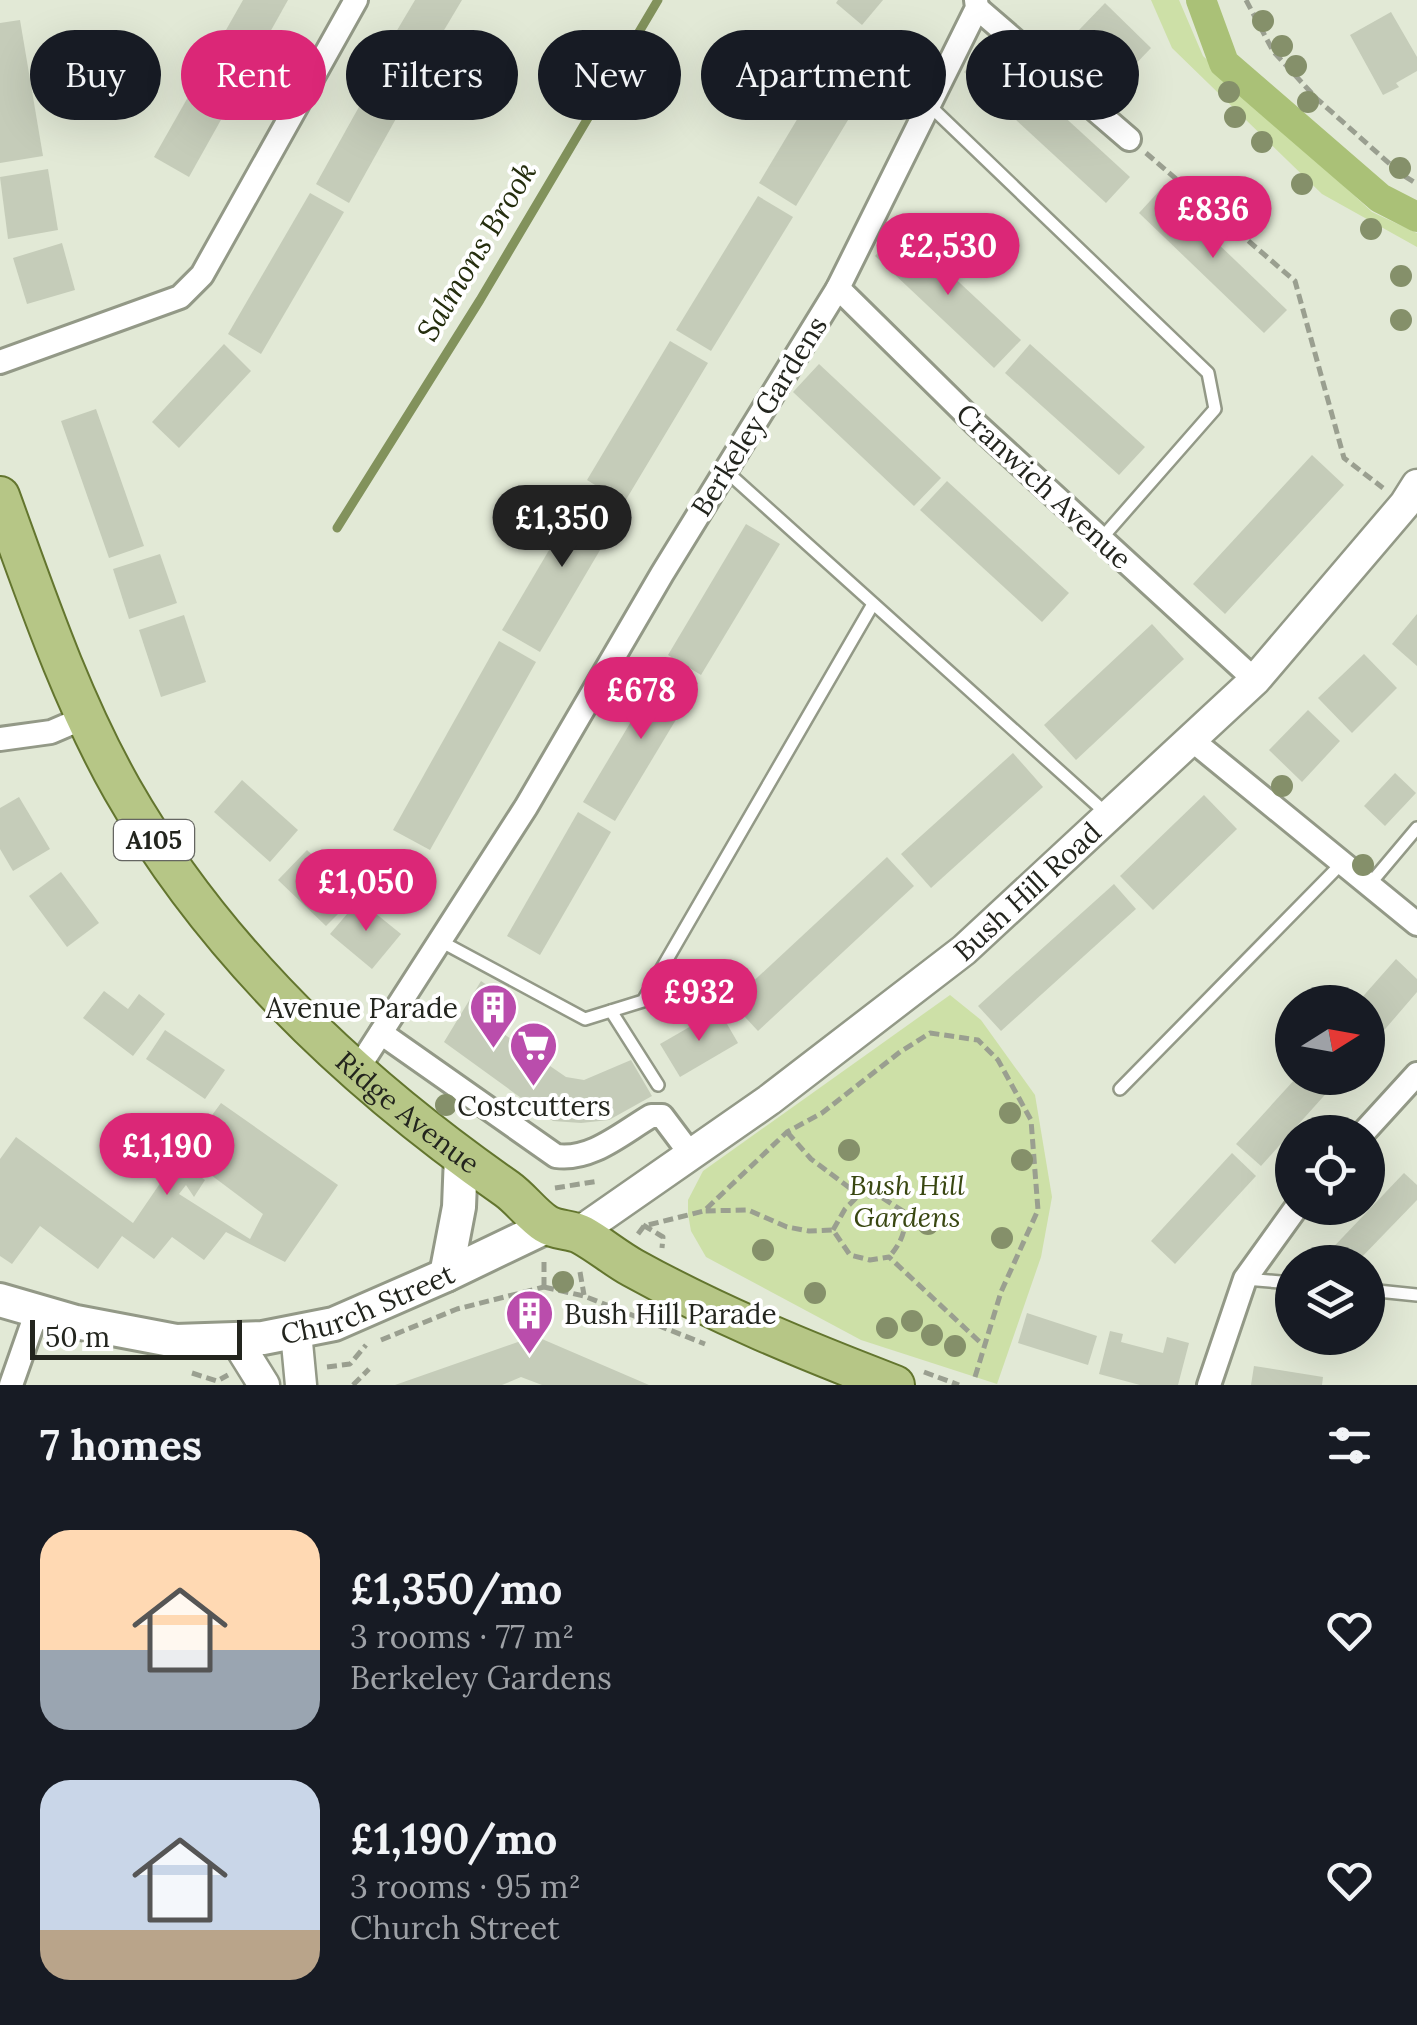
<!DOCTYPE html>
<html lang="en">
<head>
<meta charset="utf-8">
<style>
  body { margin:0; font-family:Lora,serif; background:#242831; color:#f1f3f6; height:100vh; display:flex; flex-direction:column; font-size:38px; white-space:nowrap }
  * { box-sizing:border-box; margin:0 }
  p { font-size:32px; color:#9ea1a6 }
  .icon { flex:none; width:55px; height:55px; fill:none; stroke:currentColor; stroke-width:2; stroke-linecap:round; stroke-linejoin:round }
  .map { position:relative; height:1385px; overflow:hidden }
  .panel { display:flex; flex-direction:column; background:#171b24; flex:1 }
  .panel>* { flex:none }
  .top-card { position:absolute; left:30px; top:30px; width:1358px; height:90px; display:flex; gap:20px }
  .needle { width:65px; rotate:79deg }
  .controls { position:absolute; left:1275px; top:985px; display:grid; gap:20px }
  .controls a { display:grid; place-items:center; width:110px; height:110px; border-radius:50%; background:#171b24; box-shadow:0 10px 40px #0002; font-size:50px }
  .scale { position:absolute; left:30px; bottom:25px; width:212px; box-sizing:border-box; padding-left:10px; border:5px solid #23251e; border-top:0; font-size:28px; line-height:35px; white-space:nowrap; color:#23251e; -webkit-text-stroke:8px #fff; paint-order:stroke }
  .price { position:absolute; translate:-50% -85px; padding:0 22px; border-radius:35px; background:#db2777; color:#fff; font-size:32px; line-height:65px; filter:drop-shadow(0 2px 5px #0008) }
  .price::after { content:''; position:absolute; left:50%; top:60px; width:30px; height:22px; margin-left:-15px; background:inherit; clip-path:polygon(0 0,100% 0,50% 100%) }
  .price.on { background:#222; color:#fff }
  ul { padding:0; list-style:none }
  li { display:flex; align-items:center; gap:30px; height:250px; padding:0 40px }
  li span { display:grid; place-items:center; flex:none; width:280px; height:200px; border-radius:30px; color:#555 }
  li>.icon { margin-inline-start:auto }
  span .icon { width:120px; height:120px; fill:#fffc; stroke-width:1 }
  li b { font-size:42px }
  h2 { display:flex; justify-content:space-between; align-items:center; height:120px; padding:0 40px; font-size:42px }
  .tag { padding:0 35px; border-radius:45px; background:#171b24; box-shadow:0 10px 40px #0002; font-size:35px; line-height:90px }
  .tag.on { background:#db2777; color:#fff }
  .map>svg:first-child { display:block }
</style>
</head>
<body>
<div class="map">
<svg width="1417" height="1385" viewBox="0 0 1417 1385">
  <rect width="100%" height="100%" fill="#e2e9d6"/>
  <g fill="#cde0a7">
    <path d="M1151,0h28l24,56 169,156 45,21v14l-95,-53 -150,-146z"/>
    <path d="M950,995l31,25 54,75 17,102 -11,60 -44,127 -136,-44 -155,-83 -15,-26 -3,-17v-14l15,-29z"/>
  </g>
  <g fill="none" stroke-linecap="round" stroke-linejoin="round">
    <path stroke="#82925c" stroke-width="9" d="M337,528l143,-228 178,-300"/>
    <path stroke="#aac177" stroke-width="30" d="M1201,0l23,63 156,135 37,19"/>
  </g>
  <g fill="#c5ccb9">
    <path d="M243,0h45l-99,177 -35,-20z"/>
    <path d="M415,0h47l-31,52 -35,-20z"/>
    <path d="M838,0h45l-21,25 -26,-22z"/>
    <path d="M1105,3l46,45 -26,27 -46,-45z"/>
    <path d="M1391,12l26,45v14l-21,12 3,4 -16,8 -33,-60z"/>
    <path d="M20,20l23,136 -43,7v-140z"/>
    <path d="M850,31l38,23 -92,152 -37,-23z"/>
    <path d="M394,44l33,19 -78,140 -33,-19z"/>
    <path d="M987,46l143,131 -24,26 -142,-131z"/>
    <path d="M48,169l10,61 -50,9 -8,-62z"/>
    <path d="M1161,189l126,121 -23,23 -125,-120z"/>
    <path d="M310,193l34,19 -83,142 -33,-20z"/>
    <path d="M758,196l35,21 -82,134 -35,-21z"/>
    <path d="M901,228l120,112 -27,28 -119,-112z"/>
    <path d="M62,243l13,47 -48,14 -14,-46z"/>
    <path d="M670,341l38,22 -84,140 -37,-23z"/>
    <path d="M224,344l27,27 -72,77 -27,-26z"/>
    <path d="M1030,344l115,103 -26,28 -114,-102z"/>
    <path d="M819,364l122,114 -27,28 -121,-114z"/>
    <path d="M96,409l48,137 -35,12 -48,-137z"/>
    <path d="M1312,455l32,30 -119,129 -32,-30z"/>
    <path d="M947,481l122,112 -27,29 -122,-112z"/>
    <path d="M585,489l38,22 -83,141 -38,-22z"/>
    <path d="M746,524l34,20 -79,131 -33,-20z"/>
    <path d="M160,554l17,49 -48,16 -16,-50z"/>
    <path d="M1417,614v52l-25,-22z"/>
    <path d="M184,615l22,67 -45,15 -22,-67z"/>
    <path d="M1152,624l32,35 -108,101 -32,-35z"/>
    <path d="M499,641l37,21 -106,188 -37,-20z"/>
    <path d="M1364,654l33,34 -45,45 -34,-35z"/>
    <path d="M666,663l32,20 -83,138 -32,-19z"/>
    <path d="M1308,710l32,31 -38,41 -33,-32z"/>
    <path d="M1013,753l30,34 -112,101 -30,-34z"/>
    <path d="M1395,773l21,20 -31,33 -21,-20z"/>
    <path d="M242,780l56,50 -28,32 -56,-50z"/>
    <path d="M1204,795l33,34 -84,81 -33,-34z"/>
    <path d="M19,797l31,52 -37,22 -13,-22v-41z"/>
    <path d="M578,812l33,20 -71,123 -33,-19z"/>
    <path d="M307,850l48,47 -29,29 -48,-46z"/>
    <path d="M887,857l27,29 -156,145 -27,-29z"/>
    <path d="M61,872l38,51 -32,24 -38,-51z"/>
    <path d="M1114,884l22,25 -135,122 -23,-25z"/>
    <path d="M359,900l42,34 -29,35 -42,-35z"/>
    <path d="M1396,959l21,20v13l-49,57v-47h-10z"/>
    <path d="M481,981l18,12 -17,26 84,58 18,3 47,-20 21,36 -43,24 -28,3 -28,-2 -109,-79z"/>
    <path d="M104,991l24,18 11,-15 26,20 -32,42 -50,-38z"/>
    <path d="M719,1010l19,33 -58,34 -20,-33z"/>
    <path d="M165,1030l60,40 -20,29 -59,-40z"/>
    <path d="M1296,1078h44l-79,88 -25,-22z"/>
    <path d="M221,1103l117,82 -53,77 -59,-30 -22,28 -32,-23 -18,22 -32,-23 -24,33 -58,-43 -28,38 -12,-8v-97l16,-22 117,86 43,-63 29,20 -11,17 -8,-12 -7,9 71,45 13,-25 -68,-51 6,-8 -11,-10z"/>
    <path d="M1232,1153l24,23 -81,88 -24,-23z"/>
    <path d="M1404,1173l13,12v15l-60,62h-32l-3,-3z"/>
    <path d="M1027,1313l70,23 -9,29 -70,-22z"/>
    <path d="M1110,1331l13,3 -2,8 42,11 4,-16 22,6 -11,42h-38l-41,-11z"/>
    <path d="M535,1336l114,49h-107l-21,-8 -19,8h-107z"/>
    <path d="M1254,1366l69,11 -1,8h-71z"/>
  </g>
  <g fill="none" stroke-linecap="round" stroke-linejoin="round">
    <defs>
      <g id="service">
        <path d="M929,105l279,268 7,36 -114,130"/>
        <path d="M726,471l380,342"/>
        <path d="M1369,885l48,-57"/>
        <path d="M442,942l143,77 58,-18 230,-397"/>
        <path d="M611,1011l47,74"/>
        <path d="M1120,1089l222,-226"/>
        <path d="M1245,1279l47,4"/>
        <path d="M1368,1290l49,5"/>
      </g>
      <g id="minor">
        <path d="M977,8l152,131"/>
        <path d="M838,288l139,137 278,255"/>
        <path d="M0,362l180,-65 22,-22 154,-275"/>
        <path d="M0,739l51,-7 35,-15"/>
        <path d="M1192,740l225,184"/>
        <path d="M381,1033l175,123c35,5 66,-23 95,-40h11l30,40"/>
        <path d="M355,1073l171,-266 136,-233 176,-286 139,-280 -1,-8"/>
        <path d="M1364,1132l53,-58"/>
        <path d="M11,1385l26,-74"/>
        <path d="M1209,1385l36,-106 51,-71"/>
      </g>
      <g id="tertiary">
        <path id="s1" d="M578,1233l191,-133 195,-150 291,-270 150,-176 12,-19"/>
        <path d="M296,1332l5,53"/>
        <path d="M236,1340l28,45"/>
      </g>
      <g id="secondary">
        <path d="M446,1275l13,-68 2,-51"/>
        <path id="s2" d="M0,1300l76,22 100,19 87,-3 71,-14 112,-49 102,-49"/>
      </g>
      <g id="primary">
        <path id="s3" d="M0,496c36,99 70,201 122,293 93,163 233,294 385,400 14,10 25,26 39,35 11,7 25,5 36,11 18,10 33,23 51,33 83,46 173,83 262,117"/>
      </g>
    </defs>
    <use href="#service" stroke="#939987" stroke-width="16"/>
    <use href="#minor" stroke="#939987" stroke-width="28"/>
    <use href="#tertiary" stroke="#939987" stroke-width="35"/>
    <use href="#secondary" stroke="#939987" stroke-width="38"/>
    <use href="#primary" stroke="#63752e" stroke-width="42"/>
    <g stroke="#9a9f90" stroke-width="5" stroke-dasharray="10 5" stroke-linecap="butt">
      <path d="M1246,0l27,51 43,47 85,76 16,10"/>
      <path d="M1146,153l149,128 49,177 39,30"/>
      <path d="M787,1132l24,27 48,36 22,2 22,14c5,18 -2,32 -14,46"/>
      <path d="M555,1188l44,-7"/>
      <path d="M643,1225l20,12 -1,11"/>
      <path d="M833,1230l12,-21 14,-14"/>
      <path d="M638,1234l6,-8 60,-15"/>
      <path d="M580,1272l4,23"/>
      <path d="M544,1287l40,9 121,48"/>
      <path d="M544,1287v-27"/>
      <path d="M381,1340l76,-31 87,-22"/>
      <path d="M327,1367l23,-3 16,-19"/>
      <path d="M924,1372l35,13"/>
      <path d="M192,1373l25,8 11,-6"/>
      <path d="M975,1377l26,-85 37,-82 -7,-90 -33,-60 -20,-20 -48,-7 -30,19 -78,61 -35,19 -83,79 44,-1 39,17 22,4 24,-1 17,25 20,5 19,-3 93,87"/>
      <path d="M353,1385l16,-16"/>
    </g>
    <use href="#service" stroke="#fff" stroke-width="11"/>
    <use href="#minor" stroke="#fff" stroke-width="22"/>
    <use href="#tertiary" stroke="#fff" stroke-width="30"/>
    <use href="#secondary" stroke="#fff" stroke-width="32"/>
    <use href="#primary" stroke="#b6c686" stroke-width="38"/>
  </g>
  <g fill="#85906a">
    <circle cx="1263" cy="21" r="11"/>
    <circle cx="1282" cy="46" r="11"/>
    <circle cx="1296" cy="66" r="11"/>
    <circle cx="1229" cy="92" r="11"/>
    <circle cx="1308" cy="102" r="11"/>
    <circle cx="1235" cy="117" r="11"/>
    <circle cx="1262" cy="142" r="11"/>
    <circle cx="1400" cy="168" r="11"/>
    <circle cx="1302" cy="184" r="11"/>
    <circle cx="1371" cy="229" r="11"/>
    <circle cx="1401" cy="276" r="11"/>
    <circle cx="1401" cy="320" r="11"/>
    <circle cx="1282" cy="786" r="11"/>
    <circle cx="1363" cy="865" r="11"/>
    <circle cx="446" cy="1105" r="11"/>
    <circle cx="1010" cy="1113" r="11"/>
    <circle cx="849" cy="1150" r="11"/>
    <circle cx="1022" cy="1160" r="11"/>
    <circle cx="928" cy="1224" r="11"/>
    <circle cx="1002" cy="1238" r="11"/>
    <circle cx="763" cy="1250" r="11"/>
    <circle cx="563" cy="1282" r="11"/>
    <circle cx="815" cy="1293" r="11"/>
    <circle cx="912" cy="1321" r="11"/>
    <circle cx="887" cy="1328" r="11"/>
    <circle cx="932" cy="1335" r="11"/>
    <circle cx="955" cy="1346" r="11"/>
  </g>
  <defs>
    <symbol id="building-pin" viewBox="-11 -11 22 30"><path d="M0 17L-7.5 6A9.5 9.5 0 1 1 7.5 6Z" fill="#ba4dac" stroke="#fff"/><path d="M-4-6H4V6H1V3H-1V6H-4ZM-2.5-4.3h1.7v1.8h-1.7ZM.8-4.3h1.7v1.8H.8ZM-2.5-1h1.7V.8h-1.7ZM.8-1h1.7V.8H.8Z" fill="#fff"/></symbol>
    <symbol id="supermarket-pin" viewBox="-11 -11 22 30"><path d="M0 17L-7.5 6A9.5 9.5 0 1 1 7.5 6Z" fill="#ba4dac" stroke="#fff"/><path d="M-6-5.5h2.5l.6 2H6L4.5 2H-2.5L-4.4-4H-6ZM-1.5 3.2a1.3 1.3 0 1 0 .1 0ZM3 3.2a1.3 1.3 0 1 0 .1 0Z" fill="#fff"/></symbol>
  </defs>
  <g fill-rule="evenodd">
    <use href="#building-pin" x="466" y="980" width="55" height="75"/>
    <use href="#supermarket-pin" x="506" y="1018" width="55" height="75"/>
    <use href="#building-pin" x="502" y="1286" width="55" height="75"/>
  </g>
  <g text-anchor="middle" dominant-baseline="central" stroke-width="8" stroke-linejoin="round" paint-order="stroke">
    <rect fill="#fff" stroke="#656662" stroke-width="2.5" x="114" y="820" width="80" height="40" rx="8"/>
    <g font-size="25" font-weight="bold" fill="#23251e">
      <text x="154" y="840">A105</text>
    </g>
    <g font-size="28" fill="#23251e" stroke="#fff">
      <text transform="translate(759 416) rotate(-58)">Berkeley Gardens</text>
      <text transform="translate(1044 486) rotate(43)">Cranwich Avenue</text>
      <text stroke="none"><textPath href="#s1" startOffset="565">Bush Hill Road</textPath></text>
      <text stroke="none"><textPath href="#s3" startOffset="752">Ridge Avenue</textPath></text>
      <text stroke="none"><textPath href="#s2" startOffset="378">Church Street</textPath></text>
    </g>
    <g font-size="28" fill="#23251e" stroke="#fff" text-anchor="end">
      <text x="458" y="1008">Avenue Parade</text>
      <text x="534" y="1106" text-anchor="middle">Costcutters</text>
      <text x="564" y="1314" text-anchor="start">Bush Hill Parade</text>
    </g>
    <g font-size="28" font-style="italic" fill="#394711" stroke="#fff">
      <text x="907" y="1185">Bush Hill<tspan x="907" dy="32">Gardens</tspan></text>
    </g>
    <g font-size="30" font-style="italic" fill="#252e0e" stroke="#fff">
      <text transform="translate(476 251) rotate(-59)">Salmons Brook</text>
    </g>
  </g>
</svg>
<div class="controls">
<a><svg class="needle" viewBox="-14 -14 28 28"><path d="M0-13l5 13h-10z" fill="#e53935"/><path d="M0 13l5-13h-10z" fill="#9ea1a6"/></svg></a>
<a><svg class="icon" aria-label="locate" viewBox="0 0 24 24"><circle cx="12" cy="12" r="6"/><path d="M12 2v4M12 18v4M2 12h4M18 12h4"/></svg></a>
<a><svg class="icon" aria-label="layers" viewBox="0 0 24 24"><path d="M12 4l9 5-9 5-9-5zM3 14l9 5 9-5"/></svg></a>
</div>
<div class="scale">50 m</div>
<b class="price" style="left:1213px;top:261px">£836</b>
<b class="price" style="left:948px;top:298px">£2,530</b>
<b class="price on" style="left:562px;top:570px">£1,350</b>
<b class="price" style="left:641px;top:742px">£678</b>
<b class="price" style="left:366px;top:934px">£1,050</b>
<b class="price" style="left:699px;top:1044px">£932</b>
<b class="price" style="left:167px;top:1198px">£1,190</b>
<div class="top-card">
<a class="tag">Buy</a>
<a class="tag on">Rent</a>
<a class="tag">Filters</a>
<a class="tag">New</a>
<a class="tag">Apartment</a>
<a class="tag">House</a>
</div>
</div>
<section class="panel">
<h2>7 homes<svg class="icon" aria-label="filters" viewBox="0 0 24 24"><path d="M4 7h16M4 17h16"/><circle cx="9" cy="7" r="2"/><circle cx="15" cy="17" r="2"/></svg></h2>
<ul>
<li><span style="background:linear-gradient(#ffd9b3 60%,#9aa5b1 0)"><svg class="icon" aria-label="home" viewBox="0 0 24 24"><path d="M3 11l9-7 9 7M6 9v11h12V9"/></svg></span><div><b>£1,350/mo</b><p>3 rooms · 77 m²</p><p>Berkeley Gardens</p></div><svg class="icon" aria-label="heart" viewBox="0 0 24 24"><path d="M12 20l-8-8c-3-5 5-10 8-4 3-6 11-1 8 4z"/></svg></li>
<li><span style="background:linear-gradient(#c9d6e8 75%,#b9a48a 0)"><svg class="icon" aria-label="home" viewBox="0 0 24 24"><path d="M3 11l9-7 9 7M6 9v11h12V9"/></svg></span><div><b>£1,190/mo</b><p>3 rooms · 95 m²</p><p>Church Street</p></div><svg class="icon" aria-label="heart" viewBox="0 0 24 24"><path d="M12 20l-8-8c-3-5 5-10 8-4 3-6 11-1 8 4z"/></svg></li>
</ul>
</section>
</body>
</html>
